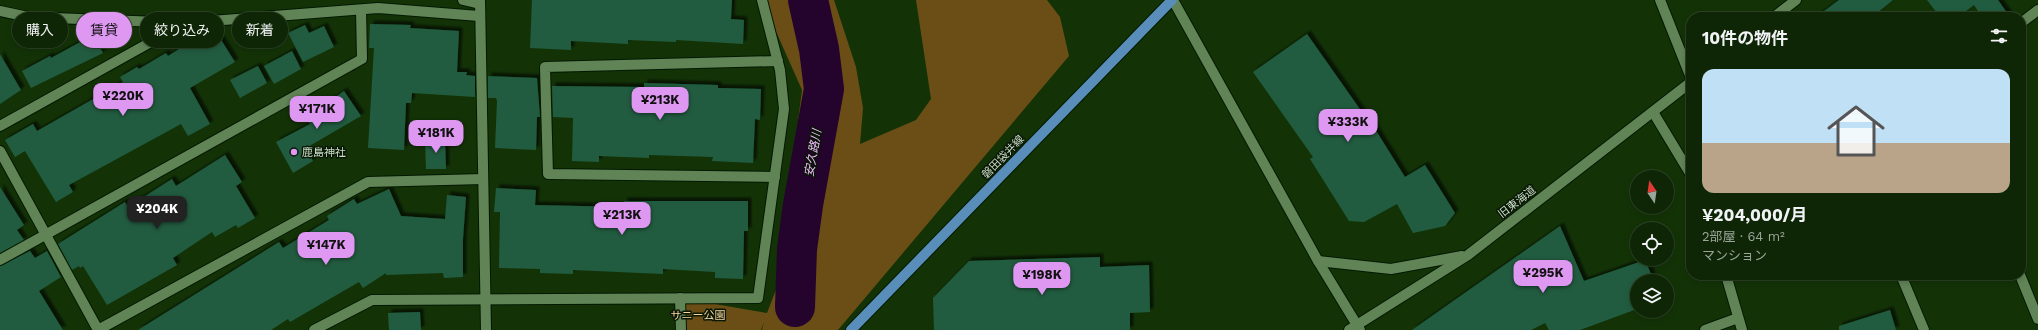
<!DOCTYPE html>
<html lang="ja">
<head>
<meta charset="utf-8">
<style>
  body { margin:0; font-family:"Work Sans","Noto Sans JP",sans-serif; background:#172e0f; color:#f1f3f6; height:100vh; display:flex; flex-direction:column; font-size:15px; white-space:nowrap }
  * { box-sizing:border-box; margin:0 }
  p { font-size:13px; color:#9ba59a }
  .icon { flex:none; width:22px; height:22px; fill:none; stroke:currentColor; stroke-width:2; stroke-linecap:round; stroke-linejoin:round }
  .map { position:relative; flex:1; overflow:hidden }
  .drawer { position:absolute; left:1686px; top:12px; width:340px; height:268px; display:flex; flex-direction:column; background:#0e2605; border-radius:16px; box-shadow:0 2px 6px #0003,0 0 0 1px #2e4327 }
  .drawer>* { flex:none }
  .guide { position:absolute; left:12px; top:12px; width:380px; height:36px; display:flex; gap:8px }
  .needle { width:26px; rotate:347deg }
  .buttons { position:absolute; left:1630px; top:170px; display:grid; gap:8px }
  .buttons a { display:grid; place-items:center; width:44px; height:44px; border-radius:50%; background:#0e2605; box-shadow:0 2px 6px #0003,0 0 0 1px #2e4327; font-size:20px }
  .price { position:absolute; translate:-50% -34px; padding:0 9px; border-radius:8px; background:#de98f2; color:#111; font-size:13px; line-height:26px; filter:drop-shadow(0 1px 2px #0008) }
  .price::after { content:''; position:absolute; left:50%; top:24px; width:12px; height:9px; margin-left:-6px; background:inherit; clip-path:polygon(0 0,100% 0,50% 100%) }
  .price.on { background:#222; color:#fff }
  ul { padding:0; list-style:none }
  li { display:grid; align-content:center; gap:8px; height:212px; padding:0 16px }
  li span { display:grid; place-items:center; height:124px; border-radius:12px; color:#555 }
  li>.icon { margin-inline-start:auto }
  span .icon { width:72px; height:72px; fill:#fffc; stroke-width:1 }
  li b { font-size:17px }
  h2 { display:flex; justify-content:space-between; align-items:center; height:48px; padding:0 16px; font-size:17px }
  .pill { padding:0 14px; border-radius:18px; background:#0e2605; box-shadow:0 2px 6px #0003,0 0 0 1px #2e4327; font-size:14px; line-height:36px }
  .pill.on { background:#de98f2; color:#111 }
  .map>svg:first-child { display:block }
</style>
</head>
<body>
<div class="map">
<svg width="2038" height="330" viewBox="0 0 2038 330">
  <defs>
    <filter id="shadow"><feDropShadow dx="3.5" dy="-3.5" stdDeviation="1" flood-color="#0009"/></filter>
  </defs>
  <rect width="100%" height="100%" fill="#133307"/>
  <path fill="#6b4e16" d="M762,0h72l22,67 7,41 -3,36 56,-24 15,-21 -15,-99h131l13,17 9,39 -231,274h-76l2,-8 -3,8h-78l-3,-32 87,15 10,-26 25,-197z"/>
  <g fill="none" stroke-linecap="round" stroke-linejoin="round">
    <path stroke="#24032c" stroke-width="40" d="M795,307l2,-58 6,-44 21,-116 -5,-40 -11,-49"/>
  </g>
  <g fill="#215c3f" filter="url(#shadow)">
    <path d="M532,0h200l-1,19 13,1 -1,24 -67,-4v2l-48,-2v4l-57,-3v9l-41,-2z"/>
    <path d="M1839,0h54l-21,17h-56z"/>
    <path d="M1927,0h71l12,17h-28l-8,-12 -16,12h-18z"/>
    <path d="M370,24l41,1 -1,3 49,3 -2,41h10l-1,3 9,1v21l-63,-4 -1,10h-5l-2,47 -36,-2 6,-100h-5z"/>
    <path d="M305,25l4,8 15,-7 10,21 -31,15 -15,-29z"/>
    <path d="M1307,34l62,88 1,-1 35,56 20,-12 30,48 -10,13 -32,7 -16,-29 -33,18 -15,-1 -39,-62 3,-2 -60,-85z"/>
    <path d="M93,35l10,18 -72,35 -9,-17 28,-15 1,2z"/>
    <path d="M218,35l17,27 -45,26 20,36 -22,12 -7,-12 -112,61 4,7 -17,10 -31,-51 -10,6 -10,-17 28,-16 4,7 86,-49 -3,-5 17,-10 2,2 27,-16 2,3 22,-14 5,7z"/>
    <path d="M292,51l9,18 -27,15 -10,-18z"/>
    <path d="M0,54l21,36 -21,14z"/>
    <path d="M258,66l9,17 -27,15 -10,-18z"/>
    <path d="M488,76l49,2 3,39h-3l-1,33 -41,-2 2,-47 -1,-3h-8z"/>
    <path d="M644,83l74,2v3l43,1 -1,31 -5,-1 -2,44 -41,-2 1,-4 -64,-2v3l-50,-2v6l-27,-1 1,-43 -20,-1 -1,-31 92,1z"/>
    <path d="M344,91l17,25 -55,32 7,13 -20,12 -17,-31 34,-18 -7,-11 18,-10 2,3z"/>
    <path d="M425,140h20l1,29h-20z"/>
    <path d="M225,155l17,27 -6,4 19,32 -17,10 -2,-3 -21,12 -3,-5 -39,26 4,7 -70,40 -24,-39 -3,2 -1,-2 -7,4 -14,-26 67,-42 3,5 44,-28 4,7z"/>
    <path d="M0,187l24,38 -7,5 7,10 -24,13z"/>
    <path d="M496,188l40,2 -1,15 89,2v-6h124v30h-4l-1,48 -28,-1v-6l-52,-3v5l-90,-4v4l-33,-1v-4l-41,-1 1,-56h-6z"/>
    <path d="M389,189l12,27 44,3 2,-24 19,2 -3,42v38l-19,1 -1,-5 -57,2v-2l-23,15 -4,-6 -69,40 -2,-3 -17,11h-133l141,-88 4,6 46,-28 -2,-4 27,-17 3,5z"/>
    <path d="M1560,226l24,55 61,-21 9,21h-17v28l-57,21h-31l-4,-7 -14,7h-119z"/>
    <path d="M30,251l5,7 12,-7 14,26 -22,14 24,39h-63v-64z"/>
    <path d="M1100,257v10l49,-2 1,47 -20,1v17h-196l-1,-32 36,-37z"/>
    <path d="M1890,310l6,20h-57v-4z"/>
    <path d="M420,312l1,18h-32l-1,-17z"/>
  </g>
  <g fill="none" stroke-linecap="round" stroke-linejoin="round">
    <defs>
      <g id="minor">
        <path d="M463,0l17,4"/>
        <path d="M480,0l6,330"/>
        <path d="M1173,0l145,261 42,69"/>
        <path d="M1660,0l31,78"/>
        <path d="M0,11l28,6 157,6 193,-15 101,8"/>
        <path d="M1774,17l22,-17"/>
        <path d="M2021,23l17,-13"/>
        <path d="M1653,112l38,63"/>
        <path d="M0,126l185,-103"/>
        <path d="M0,151l98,179"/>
        <path d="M775,177l-227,-3 -3,-107 233,-6"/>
        <path d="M0,260l362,-201 -1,-49"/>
        <path d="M1318,261l73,8 71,-13"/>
        <path d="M1726,275l16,55"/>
        <path d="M1901,275l23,55"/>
        <path d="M2020,275l18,44"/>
        <path d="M680,298l1,32"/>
        <path d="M98,330l270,-148 115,-3"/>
        <path d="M314,330l58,-30 386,-2 26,-189 -4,-39 -18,-70"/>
        <path d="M1349,330l119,-75 223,-173"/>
        <path d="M1705,330l33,-12"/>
      </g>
      <path id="major" d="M851,330l321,-330"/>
    </defs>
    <use href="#minor" stroke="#031900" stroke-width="12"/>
    <use href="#major" stroke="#031900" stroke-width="12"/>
    <use href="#minor" stroke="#618457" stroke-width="10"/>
    <use href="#major" stroke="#588eb9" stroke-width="10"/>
  </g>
  <circle fill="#de98f2" stroke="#091706" stroke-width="1.5" cx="294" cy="152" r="4"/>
  <g text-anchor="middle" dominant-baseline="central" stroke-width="3" stroke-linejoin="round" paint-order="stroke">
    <g font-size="11" fill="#c8dcc3" stroke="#091706" text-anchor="start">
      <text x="302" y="152">鹿島神社</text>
    </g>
    <g font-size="11" fill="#c8dcc3" stroke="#091706">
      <text transform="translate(1003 157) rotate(-46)">磐田袋井線</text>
      <text transform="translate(1517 202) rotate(-38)">旧東海道</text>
    </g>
    <g font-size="11" fill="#f8d59d" stroke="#091706">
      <text x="698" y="315">サニー公園</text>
    </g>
    <g font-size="12" font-style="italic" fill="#efb9fe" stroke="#091706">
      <text transform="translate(813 153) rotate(-80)">安久路川</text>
    </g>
  </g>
</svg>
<div class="buttons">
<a><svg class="needle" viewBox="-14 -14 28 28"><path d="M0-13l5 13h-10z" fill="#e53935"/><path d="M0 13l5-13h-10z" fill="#9ba59a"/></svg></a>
<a><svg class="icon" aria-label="locate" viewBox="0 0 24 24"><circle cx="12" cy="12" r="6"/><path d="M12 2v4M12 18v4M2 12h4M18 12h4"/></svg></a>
<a><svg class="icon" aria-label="layers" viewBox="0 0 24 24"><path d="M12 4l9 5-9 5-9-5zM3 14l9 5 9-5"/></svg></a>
</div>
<b class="price" style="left:123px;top:117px">¥220K</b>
<b class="price" style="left:660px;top:121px">¥213K</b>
<b class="price" style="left:317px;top:130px">¥171K</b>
<b class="price" style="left:1348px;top:143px">¥333K</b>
<b class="price" style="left:436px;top:154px">¥181K</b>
<b class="price on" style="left:157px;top:230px">¥204K</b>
<b class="price" style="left:622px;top:236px">¥213K</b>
<b class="price" style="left:326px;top:266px">¥147K</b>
<b class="price" style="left:1543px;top:294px">¥295K</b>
<b class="price" style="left:1042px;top:296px">¥198K</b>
<div class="guide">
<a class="pill">購入</a>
<a class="pill on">賃貸</a>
<a class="pill">絞り込み</a>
<a class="pill">新着</a>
</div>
<section class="drawer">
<h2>10件の物件<svg class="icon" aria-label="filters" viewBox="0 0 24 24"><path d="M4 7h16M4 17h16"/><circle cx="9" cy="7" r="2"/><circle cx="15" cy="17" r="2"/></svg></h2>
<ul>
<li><span style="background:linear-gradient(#bfe0f5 60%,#b9a48a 0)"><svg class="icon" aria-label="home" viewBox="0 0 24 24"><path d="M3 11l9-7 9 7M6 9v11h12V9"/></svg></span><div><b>¥204,000/月</b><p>2部屋 · 64 m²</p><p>マンション</p></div></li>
</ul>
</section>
</div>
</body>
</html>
